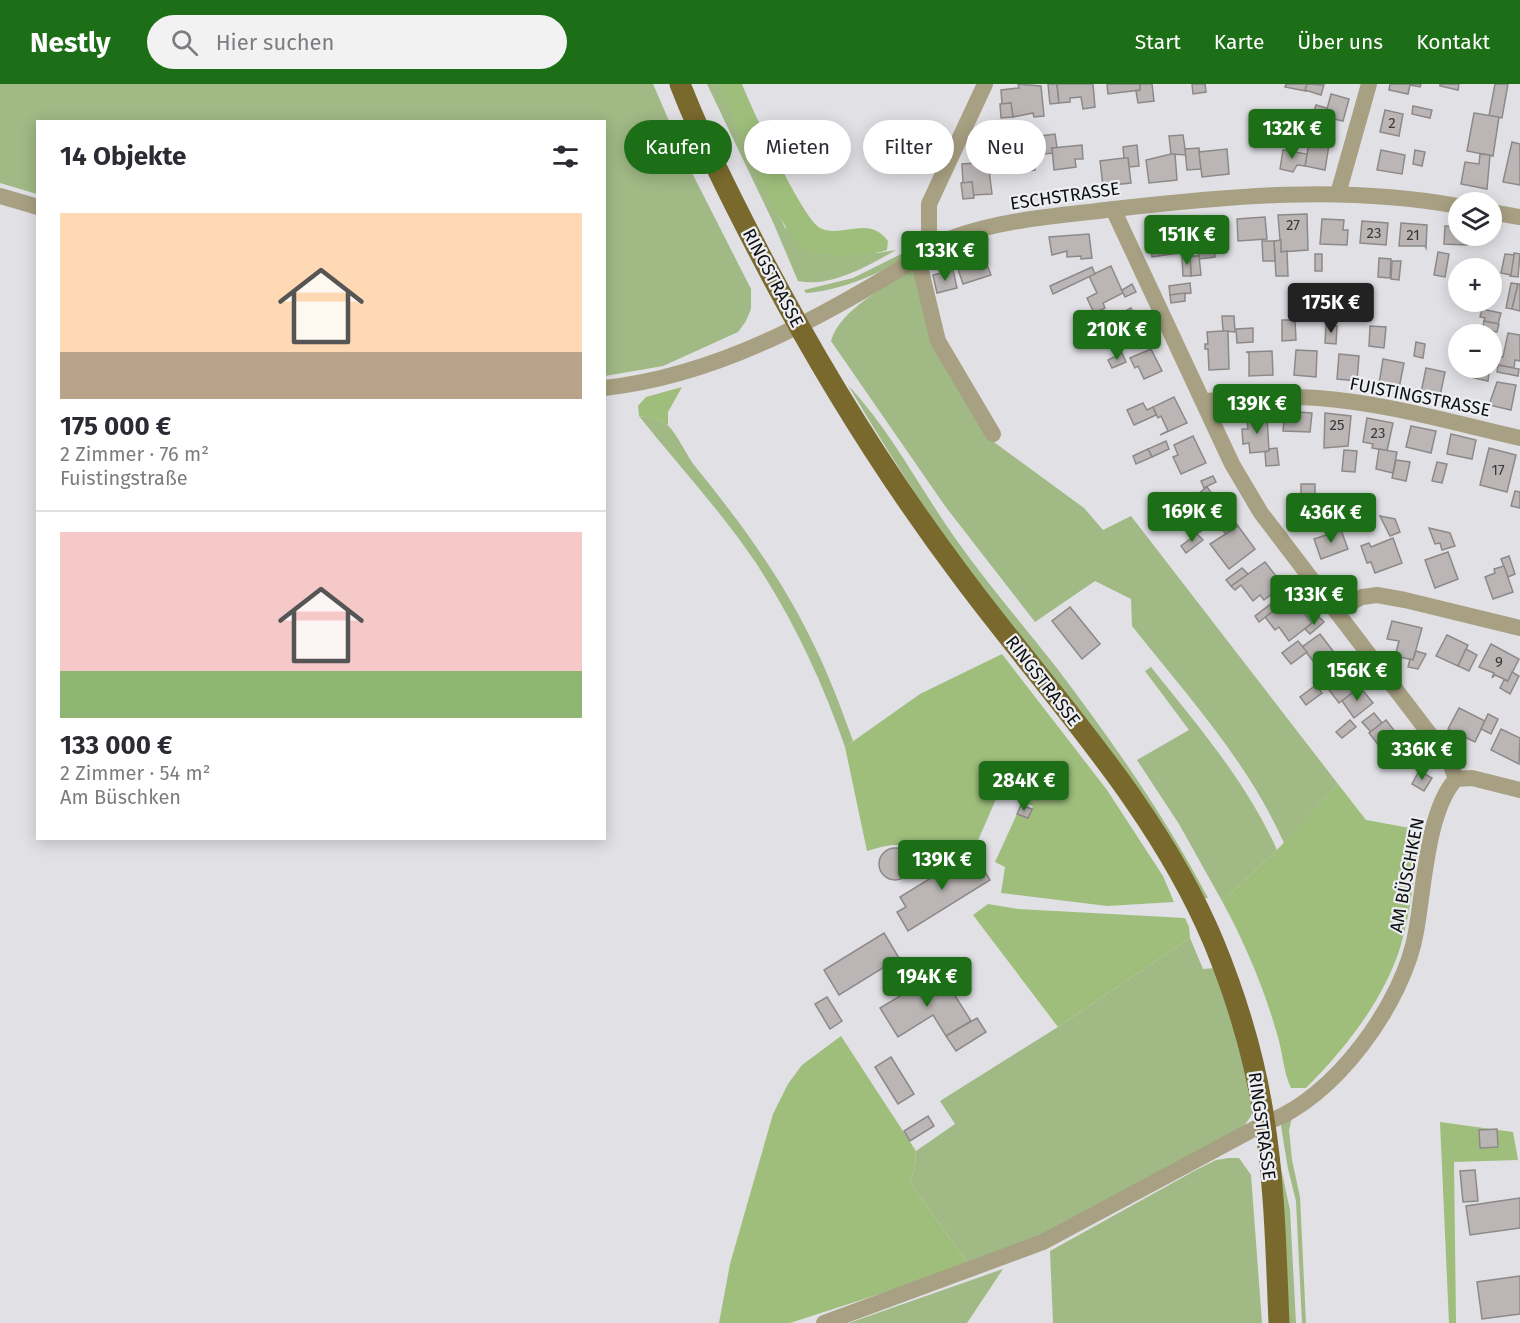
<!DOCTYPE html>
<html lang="de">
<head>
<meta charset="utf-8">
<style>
  body { margin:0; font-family:"Fira Sans",sans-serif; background:#f2f2f3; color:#2b2b33; height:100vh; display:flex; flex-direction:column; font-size:22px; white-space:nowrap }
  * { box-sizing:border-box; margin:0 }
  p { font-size:20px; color:#7c7c81 }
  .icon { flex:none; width:33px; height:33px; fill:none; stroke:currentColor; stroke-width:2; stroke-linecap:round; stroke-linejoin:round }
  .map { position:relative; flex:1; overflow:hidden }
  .details { position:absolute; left:36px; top:36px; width:570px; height:720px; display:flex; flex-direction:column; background:#fff; border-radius:0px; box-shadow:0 3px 15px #0003 }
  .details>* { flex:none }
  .banner { position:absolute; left:624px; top:36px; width:570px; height:54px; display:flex; gap:12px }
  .fabs { position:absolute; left:1448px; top:108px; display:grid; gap:12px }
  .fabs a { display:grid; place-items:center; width:54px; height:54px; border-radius:50%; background:#fff; box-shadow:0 3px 15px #0003; font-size:30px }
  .price { position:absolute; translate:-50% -51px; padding:0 14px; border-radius:6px; background:#1d6f17; color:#fff; font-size:20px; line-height:39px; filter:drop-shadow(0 2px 3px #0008) }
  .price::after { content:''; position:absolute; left:50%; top:36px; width:18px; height:14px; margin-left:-9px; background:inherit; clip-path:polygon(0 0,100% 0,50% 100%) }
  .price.current { background:#222; color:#fff }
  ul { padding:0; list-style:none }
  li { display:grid; align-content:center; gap:12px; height:318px; padding:0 24px }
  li+li { border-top:2px solid #e1e1e2 }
  li span { display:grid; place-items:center; height:186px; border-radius:0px; color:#555 }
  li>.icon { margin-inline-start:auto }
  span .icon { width:108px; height:108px; fill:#fffc; stroke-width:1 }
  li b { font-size:26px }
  h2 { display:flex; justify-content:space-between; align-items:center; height:72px; padding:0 24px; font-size:26px }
  .pill { padding:0 21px; border-radius:27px; background:#fff; box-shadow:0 3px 15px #0003; font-size:21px; line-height:54px }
  .pill.current { background:#1d6f17; color:#fff }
  header { display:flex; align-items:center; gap:36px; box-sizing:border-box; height:84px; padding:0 30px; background:#1d6f17; color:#fff }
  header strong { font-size:28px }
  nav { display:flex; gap:33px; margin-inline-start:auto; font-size:21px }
  .search { width:420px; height:54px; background:#f2f2f3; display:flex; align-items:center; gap:15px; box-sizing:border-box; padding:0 21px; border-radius:33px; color:#7c7c81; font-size:22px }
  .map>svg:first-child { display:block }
</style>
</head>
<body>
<header>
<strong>Nestly</strong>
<div class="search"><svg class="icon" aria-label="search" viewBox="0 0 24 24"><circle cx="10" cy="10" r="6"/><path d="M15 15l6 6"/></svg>Hier suchen</div>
<nav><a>Start</a><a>Karte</a><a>Über uns</a><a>Kontakt</a></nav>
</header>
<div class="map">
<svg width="1520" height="1239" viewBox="0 0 1520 1239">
  <rect width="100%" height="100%" fill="#e0e0e5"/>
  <g fill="#a0b985">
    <path d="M0,0h653l36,83 62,122v20l-5,12 -8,11 -75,34 -58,10 -1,-254h-566l-1,72 -37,-11z"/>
    <path d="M707,0h12l66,144 93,25 18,-3c-28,16 -66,38 -98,31l-25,-59z"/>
    <path d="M907,167h4c-21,21 -76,41 -105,42l-2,-3 49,-12z"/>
    <path d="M914,185l73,168 97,71 19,22 28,-14 207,268 -54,59c-36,-81 -97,-148 -152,-217l-1,-27 -36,-18 -60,41 -90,-116 -114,-165c9,-32 56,-55 83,-72z"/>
    <path d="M848,301c43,46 71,102 107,153 31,44 67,86 101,129 56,74 109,149 152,231l-6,1c-121,-169 -248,-334 -354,-514z"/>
    <path d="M639,332c9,2 19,2 27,8 9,6 20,30 28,41 43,53 85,109 115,170 18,35 31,70 44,106l-8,6c-22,-64 -52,-128 -89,-184 -35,-52 -78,-98 -117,-147z"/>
    <path d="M1151,583c47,59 95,114 126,183l-55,51 -43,-77 -42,-64 52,-30 -44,-59z"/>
    <path d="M1190,854l13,31 13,-1 11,31 27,107 -3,10 -7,10 -197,109 -78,30 -59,-83 5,-15 1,-16 39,-27 -15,-23 118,-74z"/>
    <path d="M1292,1034l-3,12 3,30 8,37 6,126h-4l-6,-122 -8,-32 -7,-43 2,-3z"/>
    <path d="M1278,1070l12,56 6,113h-10z"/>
    <path d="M1229,1074h10l12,17 11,148h-209l-3,-72 146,-81 20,-10z"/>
    <path d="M1003,1185l-36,54h-118z"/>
  </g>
  <g fill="#9fbe7c">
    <path d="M719,0h23c9,23 61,136 78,144 22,11 49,-14 68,13l-1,9c-17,6 -64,8 -81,0 -25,-11 -74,-136 -87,-166z"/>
    <path d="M682,303l-14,25v13l-9,-5 -20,-4 -1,-10 8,-9z"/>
    <path d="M1002,570l105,136 56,86 11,26 -67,4 -106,-13 4,-26 -10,-5 22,-48 11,4 5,-12 -34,-14 -26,60 -44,27c-21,-34 -21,-41 -62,-28l-22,-104 75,-53z"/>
    <path d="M1338,700l28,36 55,10c-7,39 -9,80 -21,118 -17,53 -55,101 -94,140h-15c-8,-17 -8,-35 -14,-54 -13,-46 -32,-91 -55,-133l55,-51z"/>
    <path d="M988,820l30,5 167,9 4,9 1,11 -132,89 -85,-112z"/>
    <path d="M841,952l75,115 -1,16 -5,15 59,83 -179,58h-71l11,-59 43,-150 15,-30 14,-19z"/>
    <path d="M1440,1038l73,10 5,28 -64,2 2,161h-7z"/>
  </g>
  <g fill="#bbb6b5" stroke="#8d8988" stroke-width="1.5">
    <path d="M1018,0l23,2 3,30 -10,1 -1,-4 -20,4 -2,-14 -9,1 -1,-14 18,-2z"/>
    <path d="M1048,0h9l2,19 -9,1z"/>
    <path d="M1057,0h36l2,23 -12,2 -2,-12 -11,1v4l-11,1z"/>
    <path d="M1107,0h33v6l-32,4z"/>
    <path d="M1140,0h12l2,17 -16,2 -2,-12 4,-1z"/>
    <path d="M1192,0h13l1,8 -13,2z"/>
    <path d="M1286,0h21l-1,7 -21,-4z"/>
    <path d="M1307,0l17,1 -3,10 -16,-5z"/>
    <path d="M1390,0h31l-1,3 -10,-2 -2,9 -19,-4z"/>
    <path d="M1440,0h19l-1,6 -18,-4z"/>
    <path d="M1495,0h13l-6,34 -13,-2z"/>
    <path d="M1331,10l18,5 -6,22 -18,-4z"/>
    <path d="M1011,19l2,14 -12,1 -1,-14z"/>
    <path d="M1316,21l11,3 -2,9 9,2 -2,8 -21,-6z"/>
    <path d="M1413,22l19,4 -2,8 -18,-4z"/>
    <path d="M1385,26l18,4 -4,22 -19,-4z"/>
    <path d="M1474,29l25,4 -6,39 -26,-5z"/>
    <path d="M1286,39l11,3 -2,8 -11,-2z"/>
    <path d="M1297,42l15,4 -2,8 -15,-4z"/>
    <path d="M1055,50l2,14h-5l1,5 -9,1 -3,-18z"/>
    <path d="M1183,51l3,20 -15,-1 -2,-18z"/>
    <path d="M1032,52l1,12 -19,2 -1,-11z"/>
    <path d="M1309,58l20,3 -4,25 -20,-4z"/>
    <path d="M1512,58l8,2v41l-17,-3z"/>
    <path d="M1082,61l1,14h-8l1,8 -22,3 -2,-22z"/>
    <path d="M1137,61l2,21 -10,1 -1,-9h-4l-1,-11z"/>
    <path d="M1033,64l2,22 -30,3 -3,-22z"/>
    <path d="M1199,64l2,21 -14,1 -2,-21z"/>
    <path d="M1227,65l2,25 -27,3 -3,-25z"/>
    <path d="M1283,66l24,4 -2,12 -8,-1 -4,7 -13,-3z"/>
    <path d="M1381,66l24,5 -3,19 -25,-4z"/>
    <path d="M1415,66l10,2 -3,14 -9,-2z"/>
    <path d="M1003,68l1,20 -14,1v-3l7,-1 -2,-16z"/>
    <path d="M995,69l2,16 -7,1 -3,-16z"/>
    <path d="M1171,70h4l2,26 -28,3 -3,-23z"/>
    <path d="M1480,70l10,1 -3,34 -26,-5 4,-22 14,2z"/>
    <path d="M1124,74h4l3,25 -28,3 -3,-25z"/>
    <path d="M988,78l4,32 -19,1 -1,-13 -9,1 -1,-19z"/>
    <path d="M972,98l2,16 -11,1 -2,-16z"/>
    <path d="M1307,130l1,36 -27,2 -3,-37z"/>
    <path d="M1265,133l2,22 -29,2 -1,-22z"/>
    <path d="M1322,135l22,1 -1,10h5l-1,15 -27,-1z"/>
    <path d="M1211,137h10l2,20h-10l2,16 -16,2 -4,-36z"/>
    <path d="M1362,137l26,2 -2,22 -26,-2z"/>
    <path d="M1401,139l26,2 -1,23 -1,-2h-26z"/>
    <path d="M1445,142l13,1v9h9v9l-23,-1z"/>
    <path d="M1178,146l1,23 -27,4 -2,-25z"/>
    <path d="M1089,150l3,24 -11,1v-3l-14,1v-6l-15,4 -3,-18z"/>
    <path d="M1281,156v12l6,-1 1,25h-12l-2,-35z"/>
    <path d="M1262,157h12l1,20h-12z"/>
    <path d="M1438,168l11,2 -4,23 -11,-2z"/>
    <path d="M1514,169l6,1 -2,23 -8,-1z"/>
    <path d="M983,170l8,21 -28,9 -7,-21z"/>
    <rect x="1315" y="170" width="7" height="17"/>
    <path d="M1505,170l9,1 -3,20 -10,-2z"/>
    <path d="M1190,172h9l2,19 -10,1z"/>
    <path d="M1190,172l1,20h-8l-1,-19z"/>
    <path d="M1379,174l12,1 -1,19 -12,-1z"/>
    <path d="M1392,177h9l-2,19 -8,-1z"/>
    <path d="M1111,182l12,27 -20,10 2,5 -11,5 -7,-15 10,-5 -8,-17z"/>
    <path d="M1092,183l3,7 -42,20 -3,-8z"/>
    <path d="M953,186l4,18 -20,5 -4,-18z"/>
    <path d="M1190,199l1,10 -21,2 -1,-9z"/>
    <path d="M1511,199l7,1 -6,25 -6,-1z"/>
    <path d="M1132,200l4,8 -11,5 -3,-7z"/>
    <path d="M1518,200h2v27l-8,-2z"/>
    <path d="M1185,209v8l-14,2 -1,-8z"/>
    <path d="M1131,224l13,27 -19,9 -5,-10 -15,7 -8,-16z"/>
    <path d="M1482,225l19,4 -3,11 -14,-3 1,-3 -5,-1z"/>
    <path d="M1101,231l3,7 -14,6 -3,-7z"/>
    <path d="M1222,232h12l1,16 -12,-1z"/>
    <path d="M1282,236h13l1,20 -14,1z"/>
    <path d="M1484,237l15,3 -2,8 -6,-1 -1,3 -8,-1z"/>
    <path d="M1097,241l5,9 -7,3 -5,-9z"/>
    <path d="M1326,241l11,1 -1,18 -11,-1z"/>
    <path d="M1370,242l16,1 -2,21 -15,-2z"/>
    <path d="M1253,244v14l-16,1 -1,-14z"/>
    <path d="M1223,247h5l1,38 -20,1 -1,-21h-3v-5h3l-1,-12z"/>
    <path d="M1508,249l12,2v26l-5,-1 -1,8 -16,-3 2,-8h3z"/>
    <path d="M1416,258l9,2 -2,14 -9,-2z"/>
    <path d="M1151,265l11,22 -18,8 -6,-13 -3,2 -5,-10z"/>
    <path d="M1296,266l21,1 -1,26 -22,-2z"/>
    <path d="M1272,267l1,24 -24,1v-23l-3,-1z"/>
    <path d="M1122,269l4,9 -14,6 -4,-8z"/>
    <path d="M1339,270l20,2 -2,25 -20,-2z"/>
    <path d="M1383,275l21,4 -5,25 -20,-4z"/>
    <path d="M1498,281l21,4 -1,7 -21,-4z"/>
    <path d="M1426,284l19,4 -5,24 -19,-3z"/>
    <path d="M1475,287l14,2 -1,8 -14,-3z"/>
    <path d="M1497,298l19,3 -5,25 -22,-5z"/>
    <path d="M1174,313l13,26 -27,12 8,-4 -7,-15 -3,2 -5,-11z"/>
    <path d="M1143,319l4,7 6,-3 3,8 -22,10 -7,-15z"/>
    <path d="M1285,327l27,2 -2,19 -27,-1z"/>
    <path d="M1325,329l26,3 -3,30 -24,2z"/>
    <path d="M1267,333l2,34 -19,2 -1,-10 -6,1 -1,-15h6l-1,-10z"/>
    <path d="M1367,334l26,5 -6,28 -15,-3 1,-4 -10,-2z"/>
    <path d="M1411,342l25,5 -5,22 -25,-6z"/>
    <path d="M1451,350l25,6 -4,19 -25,-5z"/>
    <path d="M1193,352l13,27 -25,11 -8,-17 5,-2 -4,-10z"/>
    <path d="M1166,357l3,8 -17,8 -4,-8z"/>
    <path d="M1277,364l2,17 -13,1 -1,-14 4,-1v-2z"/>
    <path d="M1489,364l27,7 -9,37 -27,-7z"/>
    <path d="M1148,365l4,8 -16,7 -3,-8z"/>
    <path d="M1379,365l18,3 -4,21 -17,-4z"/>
    <path d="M1344,366l13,1 -2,21 -13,-1z"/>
    <path d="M1396,376l14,2 -4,19 -14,-3z"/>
    <path d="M1437,378l10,2 -5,19 -10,-2z"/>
    <path d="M1213,392l3,6 -12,6 -3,-7z"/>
    <rect x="1301" y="400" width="14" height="11"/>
    <path d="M1207,403l17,23 -8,6 2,3 -21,15 -19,-25z"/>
    <path d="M1515,407l5,1v16l-9,-2z"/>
    <path d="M1291,417l30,7 -4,20 -27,-6 2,-8 -4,-1z"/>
    <path d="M1380,432l15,3 5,13 -10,4z"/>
    <path d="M1232,434l6,8 -12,8 -6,-7z"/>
    <path d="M1238,442l17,23 -26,20 -19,-25z"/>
    <path d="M1429,444l21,5 5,13 -13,4 -2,-7 -5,1z"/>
    <path d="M1341,446l7,19 -27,10 -7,-20z"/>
    <path d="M1197,450l6,6 -17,13 -5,-7z"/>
    <path d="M1393,454l9,25 -27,10 -4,-11 -4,1 -6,-17 8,-3 2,4z"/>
    <path d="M1448,468l10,27 -23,9 -10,-28z"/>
    <path d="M1509,472l6,18 -7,3 -7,-18z"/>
    <path d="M1265,478l18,23 -19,15 -4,-5 -7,6 -12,-16 -6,5 -4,-4z"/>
    <path d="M1504,482l9,26 -20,7 -8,-22 10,-4 -1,-4z"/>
    <path d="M1242,484l6,6 -17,12 -5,-6z"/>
    <path d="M1292,513l20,26 -23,18 -10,-14 -4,3 -10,-13z"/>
    <path d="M1272,519l4,6 -17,13 -4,-6z"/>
    <path d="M1070,523l30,37 -18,15 -30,-38z"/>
    <path d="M1319,533l5,5 -14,12 -5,-5z"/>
    <path d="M1392,537l30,7 -9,32 -18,-4 4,-15 -12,-2z"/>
    <path d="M1320,550l16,21 -16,15 -18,-23z"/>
    <path d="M1447,551l21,10 -10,21 -22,-10z"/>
    <path d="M1298,557l9,11 -16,12 -9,-11z"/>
    <path d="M1491,560l28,15 -11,22 -13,-6 -3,3 2,-5 -15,-6z"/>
    <path d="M1466,565l11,6 -8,16 -11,-5z"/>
    <path d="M1416,567l10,3 -8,15 -10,-2 2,-8 3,1z"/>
    <path d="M1345,588l13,17 -19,14 -13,-17z"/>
    <path d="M1512,588l7,4 -9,18 -10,-6 4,-8 4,1z"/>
    <path d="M1316,601l6,8 -16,12 -6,-8z"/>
    <path d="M1360,603l13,16 -19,15 -12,-17z"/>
    <path d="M1459,624l26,13 -10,21 -27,-13z"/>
    <path d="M1374,629l8,10 -11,9 -9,-10z"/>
    <path d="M1488,630l10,5 -7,15 -10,-5z"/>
    <path d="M1350,636l6,7 -14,11 -6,-6z"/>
    <path d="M1386,636l17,22 -17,13 -17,-22z"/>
    <path d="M1501,645l19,9 -1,26 -28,-14z"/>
    <path d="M1419,687l13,7 -8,13 -12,-7z"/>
    <path d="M1021,721l11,4 -4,9 -11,-4z"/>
    <circle cx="895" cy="780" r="16"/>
    <path d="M973,768l17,28 -82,51 -11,-19 9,-5 -6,-10z"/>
    <path d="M884,849l15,25 -60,37 -15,-25z"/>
    <path d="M940,888l31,49 -25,15 -13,-21 -35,22 -18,-29z"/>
    <path d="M827,913l15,24 -12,8 -15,-25z"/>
    <path d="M977,934l9,14 -30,19 -10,-15z"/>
    <path d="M891,973l23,37 -16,10 -23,-37z"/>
    <path d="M928,1032l6,10 -24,15 -6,-10z"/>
    <path d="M1497,1045l1,18 -18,1 -1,-18z"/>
    <path d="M1475,1086l3,31 -15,1 -3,-31z"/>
    <path d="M1520,1114v30l-50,7 -4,-29z"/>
    <path d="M1520,1192v38l-38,5 -5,-37z"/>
  </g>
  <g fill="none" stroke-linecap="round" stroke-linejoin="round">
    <g stroke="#a8a082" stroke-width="16">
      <path d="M1338,110l31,-110"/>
      <path d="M0,112l38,11"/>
      <path d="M1113,125l119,255 29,49 187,245 8,21"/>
      <path d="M1491,128l29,5"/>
      <path d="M929,167v-47l56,-120"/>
      <path d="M918,174l20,83 55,93"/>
      <path d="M604,304c128,-14 239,-84 345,-149 53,-20 110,-23 165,-30 115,-13 229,-24 344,-3"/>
      <path d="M1204,317c38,-2 76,-6 114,-3 68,5 136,25 202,40"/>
      <path d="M1337,526l25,-13 15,-2 28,5 115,28"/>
      <path d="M1456,695l16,-1 48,12"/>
      <path d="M824,1239l219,-81 222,-119c69,-23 139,-121 151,-191 8,-43 11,-122 40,-153"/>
    </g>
    <path stroke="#79692d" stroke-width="21" d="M680,0c23,59 52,116 81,172 59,113 126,221 202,322 88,118 194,228 251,365 23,56 41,116 50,176 11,67 12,136 15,204"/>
  </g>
  <g text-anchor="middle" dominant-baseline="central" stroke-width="4.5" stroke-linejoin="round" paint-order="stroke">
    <g font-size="15" fill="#393939">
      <text x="1392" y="39">2</text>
      <text x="1293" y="141">27</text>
      <text x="1374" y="149">23</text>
      <text x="1413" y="151">21</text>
      <text x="1337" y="341">25</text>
      <text x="1378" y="349">23</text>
      <text x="1498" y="386">17</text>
      <text x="1499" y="578">9</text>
    </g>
    <g font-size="18" fill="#0e0f10" stroke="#edeef2">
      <text transform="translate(1065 112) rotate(-8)">ESCHSTRASSE</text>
      <text transform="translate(773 194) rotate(62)">RINGSTRASSE</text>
      <text transform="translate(1420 313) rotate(11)">FUISTINGSTRASSE</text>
      <text transform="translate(1043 597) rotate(52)">RINGSTRASSE</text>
      <text transform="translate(1407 791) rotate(-79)">AM BÜSCHKEN</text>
      <text transform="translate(1262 1042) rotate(82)">RINGSTRASSE</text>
    </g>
  </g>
</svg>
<div class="fabs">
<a><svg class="icon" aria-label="layers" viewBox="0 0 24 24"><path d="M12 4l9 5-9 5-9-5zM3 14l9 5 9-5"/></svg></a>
<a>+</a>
<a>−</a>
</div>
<b class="price" style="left:1292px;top:76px">132K €</b>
<b class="price" style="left:1187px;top:182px">151K €</b>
<b class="price" style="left:945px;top:198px">133K €</b>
<b class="price current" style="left:1331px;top:250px">175K €</b>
<b class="price" style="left:1117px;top:277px">210K €</b>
<b class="price" style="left:1257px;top:351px">139K €</b>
<b class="price" style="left:1192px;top:459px">169K €</b>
<b class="price" style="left:1331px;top:460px">436K €</b>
<b class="price" style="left:1314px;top:542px">133K €</b>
<b class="price" style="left:1357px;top:618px">156K €</b>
<b class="price" style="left:1422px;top:697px">336K €</b>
<b class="price" style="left:1024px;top:728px">284K €</b>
<b class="price" style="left:942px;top:807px">139K €</b>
<b class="price" style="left:927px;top:924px">194K €</b>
<div class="banner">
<a class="pill current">Kaufen</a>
<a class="pill">Mieten</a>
<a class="pill">Filter</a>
<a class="pill">Neu</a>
</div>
<section class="details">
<h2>14 Objekte<svg class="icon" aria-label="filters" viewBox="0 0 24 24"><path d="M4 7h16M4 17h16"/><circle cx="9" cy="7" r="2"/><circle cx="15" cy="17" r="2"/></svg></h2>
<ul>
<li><span style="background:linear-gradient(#ffd9b3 75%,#b9a48a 0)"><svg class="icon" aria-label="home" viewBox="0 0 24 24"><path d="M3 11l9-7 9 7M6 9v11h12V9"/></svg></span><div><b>175 000 €</b><p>2 Zimmer · 76 m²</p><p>Fuistingstraße</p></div></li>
<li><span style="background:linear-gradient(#f6c9c9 75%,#8fb573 0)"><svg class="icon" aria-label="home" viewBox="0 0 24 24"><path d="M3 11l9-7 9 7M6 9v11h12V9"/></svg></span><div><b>133 000 €</b><p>2 Zimmer · 54 m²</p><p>Am Büschken</p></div></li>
</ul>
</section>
</div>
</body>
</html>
